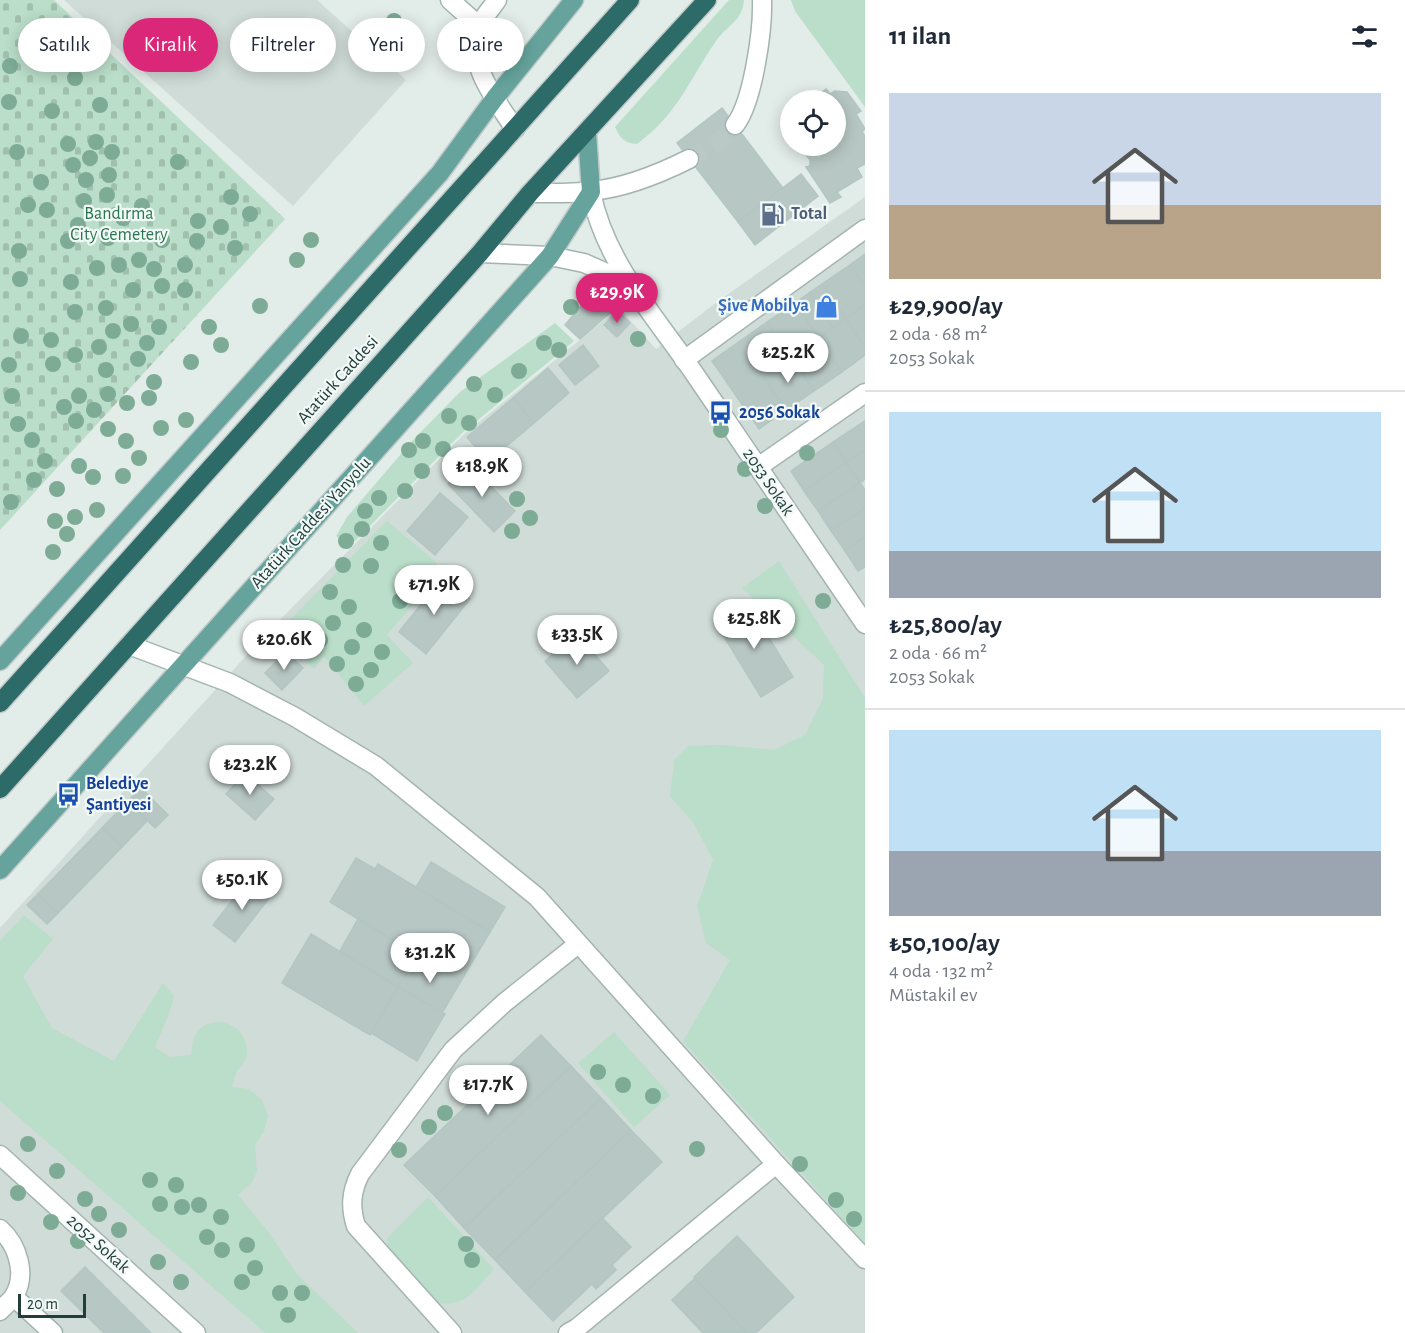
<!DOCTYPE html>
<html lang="tr">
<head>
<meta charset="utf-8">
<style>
  body { margin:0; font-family:"Alegreya Sans",sans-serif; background:#f6f6f7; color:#1f2937; height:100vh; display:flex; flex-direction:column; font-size:22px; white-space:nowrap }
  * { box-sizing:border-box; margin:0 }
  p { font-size:20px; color:#747a83 }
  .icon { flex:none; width:33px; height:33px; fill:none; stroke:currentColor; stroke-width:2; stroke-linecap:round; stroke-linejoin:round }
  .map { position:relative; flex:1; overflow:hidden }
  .panel { display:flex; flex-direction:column; background:#fff; width:540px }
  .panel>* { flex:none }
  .top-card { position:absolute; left:18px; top:18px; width:570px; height:54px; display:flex; gap:12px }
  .fabs { position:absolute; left:780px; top:90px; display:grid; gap:12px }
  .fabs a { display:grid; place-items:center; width:66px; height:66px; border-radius:50%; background:#fff; box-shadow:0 3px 15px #0003; font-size:30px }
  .scale { position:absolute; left:18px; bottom:15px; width:68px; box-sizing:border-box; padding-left:6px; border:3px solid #213e3a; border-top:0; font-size:16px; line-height:21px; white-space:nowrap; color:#213e3a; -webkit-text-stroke:4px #f2f9f7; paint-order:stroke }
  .price { position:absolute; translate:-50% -51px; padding:0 14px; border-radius:21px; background:#fff; color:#222; font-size:20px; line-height:39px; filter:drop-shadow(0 2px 3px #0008) }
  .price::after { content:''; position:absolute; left:50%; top:36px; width:18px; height:14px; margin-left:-9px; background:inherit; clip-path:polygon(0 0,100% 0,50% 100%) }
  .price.current { background:#db2777; color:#fff }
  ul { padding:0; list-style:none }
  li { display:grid; align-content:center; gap:12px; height:318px; padding:0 24px }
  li+li { border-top:2px solid #e0e1e3 }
  li span { display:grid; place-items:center; height:186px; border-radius:0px; color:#555 }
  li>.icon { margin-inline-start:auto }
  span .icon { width:108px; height:108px; fill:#fffc; stroke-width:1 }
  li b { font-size:26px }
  h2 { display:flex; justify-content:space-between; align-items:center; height:72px; padding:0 24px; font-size:26px }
  .pill { padding:0 21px; border-radius:27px; background:#fff; box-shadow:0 3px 15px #0003; font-size:21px; line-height:54px }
  .pill.current { background:#db2777; color:#fff }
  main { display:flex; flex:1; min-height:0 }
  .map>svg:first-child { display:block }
</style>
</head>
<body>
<main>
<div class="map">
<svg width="865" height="1333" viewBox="0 0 865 1333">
  <defs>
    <pattern id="cemetery-stones" width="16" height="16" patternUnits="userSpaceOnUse" patternTransform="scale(1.5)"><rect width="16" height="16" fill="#badec9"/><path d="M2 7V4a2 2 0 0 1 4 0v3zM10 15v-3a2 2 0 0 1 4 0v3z" fill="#a0c0ad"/></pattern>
  </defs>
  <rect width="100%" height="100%" fill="#e2ece9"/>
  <g fill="#d0dcd8">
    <path d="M64,0h253l89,80 -113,126z"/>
    <path d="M865,197v1136h-865v-405l262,-290 201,-203 156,-127 37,41 57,-44z"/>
  </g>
  <g fill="#badec9">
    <path d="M729,0h15c-2,22 -16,24 -28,41 -27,39 -38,73 -79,103 -13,-1 -17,-6 -22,-17z"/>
    <path d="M791,0h74v107l-70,-96z"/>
    <path d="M555,323l19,18 -112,92 -112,113 -14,-10 11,-19 66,-77 47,-48z"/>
    <path d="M387,521l49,41 2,13 -51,60 26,28 -49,43 -40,-50 -10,13 -34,-39z"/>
    <path d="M779,561l86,137v546l-182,-203 47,-81 -24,-17 -9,-37 16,-46 -20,-38 -23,-25 4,-37 14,-14 33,-1 53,5 31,-15 18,-37 1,-33 -82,-77z"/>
    <path d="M24,915l29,24 -30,37 29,52 62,33 49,-78 11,13 -5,18 -14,33 15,10 21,-2c1,-4 1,-10 2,-14 7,-29 55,-25 54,13 0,8 -8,12 -11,20 -2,4 -3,9 -4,13l17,2 13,11 6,16 -4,15 -9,14 2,26 -5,11 -14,13 29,35 30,44 61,59h-93l-265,-232v-160z"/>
    <path d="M614,1032l56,63 -36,32 -56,-64z"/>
    <path d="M428,1197l66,72c-19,21 -27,38 -58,34l-48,-52 -1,-13z"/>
  </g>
  <path fill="url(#cemetery-stones)" d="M0,0h54l231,219 -285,311z"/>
  <g fill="#b7c7c3" stroke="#b4c6c1" stroke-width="1.5">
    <path d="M826,89l4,5 5,-3 12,1 14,19 -5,3 9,15 -3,3 3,4v28l-8,4 5,9 -25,15 4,5 -11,6 -24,-36 4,-1v-6l-9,-11v-3h35v-46h-25z"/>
    <path d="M722,108l61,80 -45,34 -61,-79z"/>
    <path d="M801,174l17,22 -63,49 -17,-23z"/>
    <path d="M865,254v33l-15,-22z"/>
    <path d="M850,265l15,22v18l-19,14 -24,-35z"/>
    <path d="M822,284l24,35 -13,9 -24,-35z"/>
    <path d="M809,293l24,35 -15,10 -23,-35z"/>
    <path d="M591,294l20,18 -31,27 -15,-14z"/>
    <path d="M795,303l23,35 -27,19 -24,-35z"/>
    <path d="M865,305v42l-19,-28z"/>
    <path d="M618,311l12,12 -13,14 -13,-12z"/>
    <path d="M846,319l19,28v8l-23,17 -24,-34z"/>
    <path d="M767,322l24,35 -28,19 23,34 -27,19 -47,-68z"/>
    <path d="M818,338l24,34 -28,19 -23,-34z"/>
    <path d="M583,345l16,21 -24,19 -16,-20z"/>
    <path d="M791,357l23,34 -28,19 -23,-34z"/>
    <path d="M548,368l21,25 -35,30 -21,-25z"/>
    <path d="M513,398l21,25 -46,39 -21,-25z"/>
    <path d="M865,421v29l-19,12 -13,-20z"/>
    <path d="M833,442l13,20 -42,29 -13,-20z"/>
    <path d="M865,450v29l-5,4 -14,-21z"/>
    <path d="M846,462l14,21 -42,28 -14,-20z"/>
    <path d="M469,464l46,47 -21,21 -46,-48z"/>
    <path d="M860,483l5,7v18l-34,23 -13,-20z"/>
    <path d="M440,493l28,24 -33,38 -28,-24z"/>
    <path d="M865,508v29l-20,14 -14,-20z"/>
    <path d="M865,537v30l-7,4 -13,-20z"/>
    <path d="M442,578l28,21 -44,55 -27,-22z"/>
    <path d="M747,602l46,75 -32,20 -46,-75z"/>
    <path d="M577,634l32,37 -32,27 -32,-37z"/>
    <path d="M286,652l17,16 -21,22 -17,-17z"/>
    <path d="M245,773l29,26 -19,21 -29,-26z"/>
    <path d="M141,788l27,27 -13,13 -27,-27z"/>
    <path d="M128,801l19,20 -25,26 -20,-19z"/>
    <path d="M102,828l20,19 -64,66 -20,-19z"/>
    <path d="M356,858l19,11 3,-5 112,68 -29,49 -131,-79z"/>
    <path d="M431,862l74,45 -15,25 -74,-45z"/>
    <path d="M248,880l22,17 -35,45 -22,-17z"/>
    <path d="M38,894l20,19 -11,11 -20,-19z"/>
    <path d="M358,919l59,36 -19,32 -58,-36z"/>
    <path d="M311,934l87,53 -28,48 -88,-52z"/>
    <path d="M417,955l44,26 -19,32 -44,-26z"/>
    <path d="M398,987l47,27 -28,47 -46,-28z"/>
    <path d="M541,1035l30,31 -136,130 -31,-31z"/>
    <path d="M571,1066l30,32 -137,130 -29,-32z"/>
    <path d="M601,1098l30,32 -136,130 -31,-32z"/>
    <path d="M631,1130l31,32 -137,130 -30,-32z"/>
    <path d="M602,1218l29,29 -19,18 4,5 -20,19 -4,-5 -39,37 -28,-29z"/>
    <path d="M737,1236l57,61 -38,36h-9l-53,-56z"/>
    <path d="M85,1267l66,66h-47l-43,-42z"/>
    <path d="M695,1278l52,55h-44l-31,-33z"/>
  </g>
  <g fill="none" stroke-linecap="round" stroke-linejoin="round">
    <path stroke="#bbc9c6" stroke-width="18" stroke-dasharray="18 9" stroke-linecap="butt" d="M689,159l32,-18 14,-16"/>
    <defs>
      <g id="minor">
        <path d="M450,0l29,26"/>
        <path d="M497,0c-6,9 -15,18 -18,27 -14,36 17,73 36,102"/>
        <path d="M735,125c18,-23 28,-95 27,-125"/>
        <path d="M591,192c14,71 65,125 105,184 56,83 113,165 169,248"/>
        <path d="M530,193c20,0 41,1 61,-2 34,-3 68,-17 98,-32"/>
        <path d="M480,253l70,3 34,7 45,20"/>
        <path d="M684,360l181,-131"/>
        <path d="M758,467l107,-74"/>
        <path d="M129,645l101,38 65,34 81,49 161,131 239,267 89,95"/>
        <path d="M0,1155l196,178"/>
        <path d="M0,1229c18,16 27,46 14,67 -4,6 -10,10 -14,15"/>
        <path d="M14,1297l39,36"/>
        <path d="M452,1333l-96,-107c-6,-19 -5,-34 4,-52l93,-124 51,-47 74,-59"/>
        <path d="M568,1333l9,-5 199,-164"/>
      </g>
      <g id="major">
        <path d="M0,661l440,-488 55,-75 79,-98"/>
        <path d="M0,870l550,-614 41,-64 -4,-59"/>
      </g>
      <g id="highway">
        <path d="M0,703l630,-703"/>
        <path d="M0,789l480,-536 50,-60 177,-193"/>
      </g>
    </defs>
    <use href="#minor" stroke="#a4b4b1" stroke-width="21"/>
    <use href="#major" stroke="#c1c9c8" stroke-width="21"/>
    <use href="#highway" stroke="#c1c9c8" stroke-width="21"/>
    <use href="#minor" stroke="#fff" stroke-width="18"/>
    <use href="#major" stroke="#65a39c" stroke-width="18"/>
    <use href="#highway" stroke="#2c6b67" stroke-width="18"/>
  </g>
  <g fill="#7dab96">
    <circle cx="394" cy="21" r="8"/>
    <circle cx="27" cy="51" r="8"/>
    <circle cx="10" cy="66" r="8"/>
    <circle cx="75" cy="78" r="8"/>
    <circle cx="9" cy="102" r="8"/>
    <circle cx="100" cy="105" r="8"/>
    <circle cx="52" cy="111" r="8"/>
    <circle cx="96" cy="142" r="8"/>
    <circle cx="68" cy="144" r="8"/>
    <circle cx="17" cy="152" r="8"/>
    <circle cx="112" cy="152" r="8"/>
    <circle cx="90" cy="158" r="8"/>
    <circle cx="178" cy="162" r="8"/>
    <circle cx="73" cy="165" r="8"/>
    <circle cx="109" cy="175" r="8"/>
    <circle cx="86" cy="180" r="8"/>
    <circle cx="41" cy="182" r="8"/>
    <circle cx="107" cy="195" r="8"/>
    <circle cx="231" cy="197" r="8"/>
    <circle cx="84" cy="201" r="8"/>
    <circle cx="28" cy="205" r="8"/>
    <circle cx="142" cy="206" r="8"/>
    <circle cx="47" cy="210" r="8"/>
    <circle cx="250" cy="214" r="8"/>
    <circle cx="123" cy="218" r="8"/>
    <circle cx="198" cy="221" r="8"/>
    <circle cx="78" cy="225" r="8"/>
    <circle cx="221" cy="227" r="8"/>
    <circle cx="108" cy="238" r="8"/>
    <circle cx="162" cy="240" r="8"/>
    <circle cx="311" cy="240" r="8"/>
    <circle cx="68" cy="241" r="8"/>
    <circle cx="197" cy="241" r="8"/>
    <circle cx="235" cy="248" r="8"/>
    <circle cx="19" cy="251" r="8"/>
    <circle cx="139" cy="260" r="8"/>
    <circle cx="297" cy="260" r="8"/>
    <circle cx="119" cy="265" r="8"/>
    <circle cx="185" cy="265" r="8"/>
    <circle cx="97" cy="268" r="8"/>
    <circle cx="154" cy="269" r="8"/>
    <circle cx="20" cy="279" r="8"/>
    <circle cx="71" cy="282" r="8"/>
    <circle cx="162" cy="286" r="8"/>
    <circle cx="133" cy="290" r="8"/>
    <circle cx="185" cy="290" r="8"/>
    <circle cx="260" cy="306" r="8"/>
    <circle cx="571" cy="307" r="8"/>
    <circle cx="106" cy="308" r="8"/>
    <circle cx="75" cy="312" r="8"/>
    <circle cx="131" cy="324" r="8"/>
    <circle cx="159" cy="327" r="8"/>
    <circle cx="209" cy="327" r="8"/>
    <circle cx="113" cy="331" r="8"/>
    <circle cx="21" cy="336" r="8"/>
    <circle cx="638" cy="339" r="8"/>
    <circle cx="51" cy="340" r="8"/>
    <circle cx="147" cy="343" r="8"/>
    <circle cx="544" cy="343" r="8"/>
    <circle cx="221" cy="345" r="8"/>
    <circle cx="99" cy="347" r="8"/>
    <circle cx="559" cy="350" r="8"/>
    <circle cx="75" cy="355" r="8"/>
    <circle cx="138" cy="359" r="8"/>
    <circle cx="191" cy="362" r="8"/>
    <circle cx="53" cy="364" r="8"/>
    <circle cx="9" cy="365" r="8"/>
    <circle cx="106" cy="370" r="8"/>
    <circle cx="519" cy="371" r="8"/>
    <circle cx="154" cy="382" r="8"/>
    <circle cx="474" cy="384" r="8"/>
    <circle cx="108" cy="394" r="8"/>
    <circle cx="495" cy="395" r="8"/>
    <circle cx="12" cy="396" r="8"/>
    <circle cx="79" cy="396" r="8"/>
    <circle cx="149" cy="398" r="8"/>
    <circle cx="127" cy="403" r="8"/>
    <circle cx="64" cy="407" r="8"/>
    <circle cx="94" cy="410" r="8"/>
    <circle cx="449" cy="416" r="8"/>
    <circle cx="186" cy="420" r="8"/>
    <circle cx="76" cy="421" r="8"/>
    <circle cx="469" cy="423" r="8"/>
    <circle cx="18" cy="424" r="8"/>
    <circle cx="161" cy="428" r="8"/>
    <circle cx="108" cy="429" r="8"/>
    <circle cx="721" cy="430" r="8"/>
    <circle cx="32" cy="440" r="8"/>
    <circle cx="126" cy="441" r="8"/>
    <circle cx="423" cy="441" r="8"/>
    <circle cx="443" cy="449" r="8"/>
    <circle cx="409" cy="450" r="8"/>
    <circle cx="807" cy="453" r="8"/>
    <circle cx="139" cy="458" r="8"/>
    <circle cx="45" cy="461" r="8"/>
    <circle cx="79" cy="466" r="8"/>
    <circle cx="745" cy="469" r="8"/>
    <circle cx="422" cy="471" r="8"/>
    <circle cx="506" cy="472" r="8"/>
    <circle cx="123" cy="476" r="8"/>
    <circle cx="93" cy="477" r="8"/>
    <circle cx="34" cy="480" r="8"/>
    <circle cx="57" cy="489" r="8"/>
    <circle cx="405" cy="491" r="8"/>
    <circle cx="379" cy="498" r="8"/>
    <circle cx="517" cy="499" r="8"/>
    <circle cx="11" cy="502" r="8"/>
    <circle cx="765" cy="506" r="8"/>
    <circle cx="97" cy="510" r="8"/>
    <circle cx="365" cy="511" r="8"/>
    <circle cx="75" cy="517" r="8"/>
    <circle cx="530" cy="518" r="8"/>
    <circle cx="55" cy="521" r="8"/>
    <circle cx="362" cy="529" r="8"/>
    <circle cx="512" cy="531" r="8"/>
    <circle cx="67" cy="534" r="8"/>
    <circle cx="346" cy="541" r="8"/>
    <circle cx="381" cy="543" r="8"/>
    <circle cx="53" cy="552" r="8"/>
    <circle cx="343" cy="565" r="8"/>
    <circle cx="371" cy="566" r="8"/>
    <circle cx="425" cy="584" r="8"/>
    <circle cx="330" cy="592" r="8"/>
    <circle cx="400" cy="601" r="8"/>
    <circle cx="823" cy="601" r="8"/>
    <circle cx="349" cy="607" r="8"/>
    <circle cx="333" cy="623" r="8"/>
    <circle cx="364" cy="630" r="8"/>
    <circle cx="320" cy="640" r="8"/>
    <circle cx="352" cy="647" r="8"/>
    <circle cx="382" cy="652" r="8"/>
    <circle cx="337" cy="664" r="8"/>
    <circle cx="371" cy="670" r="8"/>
    <circle cx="356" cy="684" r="8"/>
    <circle cx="598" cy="1072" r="8"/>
    <circle cx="623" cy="1085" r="8"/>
    <circle cx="653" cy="1096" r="8"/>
    <circle cx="445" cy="1113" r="8"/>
    <circle cx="429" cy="1127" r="8"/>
    <circle cx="28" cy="1144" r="8"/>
    <circle cx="697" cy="1149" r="8"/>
    <circle cx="399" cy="1150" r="8"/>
    <circle cx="800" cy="1164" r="8"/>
    <circle cx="57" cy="1171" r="8"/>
    <circle cx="150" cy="1180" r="8"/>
    <circle cx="176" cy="1185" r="8"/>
    <circle cx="18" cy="1193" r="8"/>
    <circle cx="85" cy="1199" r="8"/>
    <circle cx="836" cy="1200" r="8"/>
    <circle cx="160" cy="1204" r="8"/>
    <circle cx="199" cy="1205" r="8"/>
    <circle cx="182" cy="1207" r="8"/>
    <circle cx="99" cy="1214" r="8"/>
    <circle cx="221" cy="1217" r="8"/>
    <circle cx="854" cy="1219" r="8"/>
    <circle cx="51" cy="1222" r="8"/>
    <circle cx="119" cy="1230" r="8"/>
    <circle cx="207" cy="1237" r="8"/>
    <circle cx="78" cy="1241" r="8"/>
    <circle cx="466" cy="1244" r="8"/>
    <circle cx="247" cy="1245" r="8"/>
    <circle cx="222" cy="1250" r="8"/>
    <circle cx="472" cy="1260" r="8"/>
    <circle cx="158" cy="1262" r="8"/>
    <circle cx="255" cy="1268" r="8"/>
    <circle cx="181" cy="1282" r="8"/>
    <circle cx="242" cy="1282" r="8"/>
    <circle cx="280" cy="1293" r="8"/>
    <circle cx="302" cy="1293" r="8"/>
    <circle cx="288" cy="1315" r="8"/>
  </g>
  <defs>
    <symbol id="fuel-bare" viewBox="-9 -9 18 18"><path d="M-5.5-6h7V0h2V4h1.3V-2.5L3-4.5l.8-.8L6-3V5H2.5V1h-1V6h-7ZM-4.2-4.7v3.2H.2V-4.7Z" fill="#5c6f8a" stroke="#f2f9f7" stroke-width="2.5" paint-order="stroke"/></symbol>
    <symbol id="shop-bare" viewBox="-9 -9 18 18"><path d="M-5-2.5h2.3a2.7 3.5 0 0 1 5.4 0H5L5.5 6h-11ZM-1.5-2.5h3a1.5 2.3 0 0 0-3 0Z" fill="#3f7fe0" stroke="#f2f9f7" stroke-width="2.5" paint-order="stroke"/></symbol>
    <symbol id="bus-bare" viewBox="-9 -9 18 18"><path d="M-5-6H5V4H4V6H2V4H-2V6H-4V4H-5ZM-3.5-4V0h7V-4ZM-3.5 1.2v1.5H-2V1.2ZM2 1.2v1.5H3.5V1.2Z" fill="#1a4fb4" stroke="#f2f9f7" stroke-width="2.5" paint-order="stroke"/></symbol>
  </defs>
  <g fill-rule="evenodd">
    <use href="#fuel-bare" x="756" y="198" width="33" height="33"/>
    <use href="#shop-bare" x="810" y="290" width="33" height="33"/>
    <use href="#bus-bare" x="704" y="396" width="33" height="33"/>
    <use href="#bus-bare" x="52" y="778" width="33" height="33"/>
  </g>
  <g text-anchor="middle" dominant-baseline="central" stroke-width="4.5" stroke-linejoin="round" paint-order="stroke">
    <g font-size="18" fill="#2a7652" stroke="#f2f9f7">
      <text x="119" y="214">Bandırma<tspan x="119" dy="21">City Cemetery</tspan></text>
    </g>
    <g font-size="18" font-weight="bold" fill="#4e5e75" stroke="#f2f9f7" text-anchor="start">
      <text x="791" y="214">Total</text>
    </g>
    <g font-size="18" font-weight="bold" fill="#366cbe" stroke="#f2f9f7" text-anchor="end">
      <text x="809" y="306">Şive Mobilya</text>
    </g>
    <g font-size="18" fill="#213e3a" stroke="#f2f9f7">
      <text transform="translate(338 380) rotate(-48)">Atatürk Caddesi</text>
      <text transform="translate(768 482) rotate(56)">2053 Sokak</text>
      <text transform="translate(311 523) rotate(-48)">Atatürk Caddesi Yanyolu</text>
      <text transform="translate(98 1244) rotate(42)">2052 Sokak</text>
    </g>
    <g font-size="18" font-weight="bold" fill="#164399" stroke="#f2f9f7" text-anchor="start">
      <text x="739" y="413">2056 Sokak</text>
      <text x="86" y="784">Belediye<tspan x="86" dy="21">Şantiyesi</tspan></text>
    </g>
  </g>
</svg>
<div class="fabs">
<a><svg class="icon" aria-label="locate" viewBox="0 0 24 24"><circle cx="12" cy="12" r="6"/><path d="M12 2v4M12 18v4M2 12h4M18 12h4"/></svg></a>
</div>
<div class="scale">20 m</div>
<b class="price current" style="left:617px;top:324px">₺29.9K</b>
<b class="price" style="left:788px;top:384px">₺25.2K</b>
<b class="price" style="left:482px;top:498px">₺18.9K</b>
<b class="price" style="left:434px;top:616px">₺71.9K</b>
<b class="price" style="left:754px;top:650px">₺25.8K</b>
<b class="price" style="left:577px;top:666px">₺33.5K</b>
<b class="price" style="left:284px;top:671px">₺20.6K</b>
<b class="price" style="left:250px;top:796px">₺23.2K</b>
<b class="price" style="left:242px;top:911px">₺50.1K</b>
<b class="price" style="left:430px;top:984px">₺31.2K</b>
<b class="price" style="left:488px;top:1116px">₺17.7K</b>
<div class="top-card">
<a class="pill">Satılık</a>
<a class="pill current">Kiralık</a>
<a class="pill">Filtreler</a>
<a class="pill">Yeni</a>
<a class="pill">Daire</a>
</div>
</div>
<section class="panel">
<h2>11 ilan<svg class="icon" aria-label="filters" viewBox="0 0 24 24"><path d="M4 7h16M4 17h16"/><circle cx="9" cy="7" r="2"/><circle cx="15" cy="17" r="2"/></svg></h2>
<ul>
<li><span style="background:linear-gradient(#c9d6e8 60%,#b9a48a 0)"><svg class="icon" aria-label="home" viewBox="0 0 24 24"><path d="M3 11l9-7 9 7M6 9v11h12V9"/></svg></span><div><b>₺29,900/ay</b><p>2 oda · 68 m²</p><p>2053 Sokak</p></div></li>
<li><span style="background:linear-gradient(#bfe0f5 75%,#9aa5b1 0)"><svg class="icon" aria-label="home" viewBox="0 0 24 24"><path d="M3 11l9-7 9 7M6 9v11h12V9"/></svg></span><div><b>₺25,800/ay</b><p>2 oda · 66 m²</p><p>2053 Sokak</p></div></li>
<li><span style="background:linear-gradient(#bfe0f5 65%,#9aa5b1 0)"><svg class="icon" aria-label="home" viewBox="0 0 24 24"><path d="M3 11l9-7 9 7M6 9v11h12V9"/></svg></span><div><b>₺50,100/ay</b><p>4 oda · 132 m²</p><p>Müstakil ev</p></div></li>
</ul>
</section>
</main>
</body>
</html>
